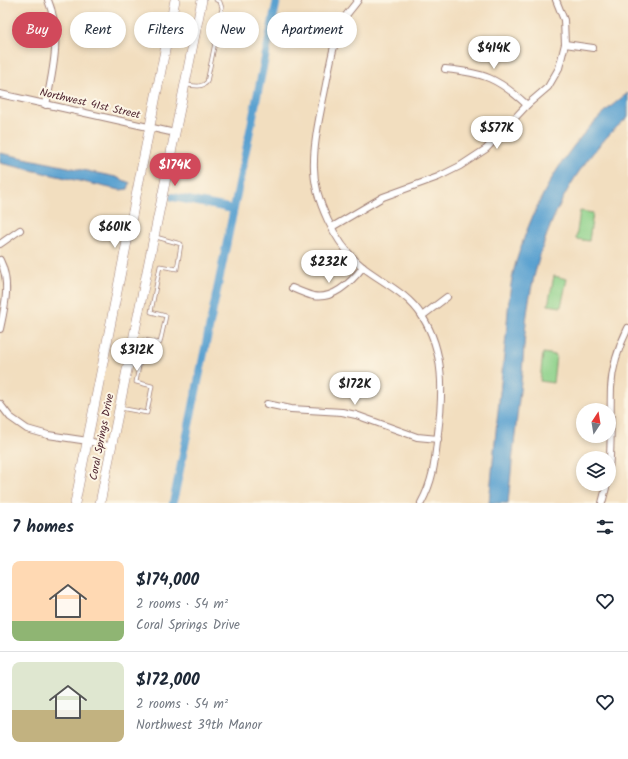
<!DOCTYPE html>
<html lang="en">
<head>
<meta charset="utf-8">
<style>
  body { margin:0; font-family:Kalam,sans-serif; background:#f2f2f3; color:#1f2937; height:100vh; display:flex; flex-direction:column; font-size:15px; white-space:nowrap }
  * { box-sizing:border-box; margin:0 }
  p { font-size:13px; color:#747a83 }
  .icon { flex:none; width:22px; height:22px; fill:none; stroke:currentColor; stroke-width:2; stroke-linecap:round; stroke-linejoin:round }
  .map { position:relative; height:503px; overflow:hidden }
  .drawer { display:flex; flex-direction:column; background:#fff; flex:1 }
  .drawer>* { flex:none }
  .top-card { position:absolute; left:12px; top:12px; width:400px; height:36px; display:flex; gap:8px }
  .needle { width:26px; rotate:12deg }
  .tools { position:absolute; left:576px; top:403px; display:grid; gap:8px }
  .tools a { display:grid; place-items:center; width:40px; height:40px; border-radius:50%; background:#fff; box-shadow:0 2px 6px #0003; font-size:20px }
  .price { position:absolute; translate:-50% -34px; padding:0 9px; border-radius:14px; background:#fff; color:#222; font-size:13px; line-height:26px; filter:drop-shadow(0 1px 2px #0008) }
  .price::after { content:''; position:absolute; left:50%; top:24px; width:12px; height:9px; margin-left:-6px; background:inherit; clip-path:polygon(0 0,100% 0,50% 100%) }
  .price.selected { background:#d1495b; color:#fff }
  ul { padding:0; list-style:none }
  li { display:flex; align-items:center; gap:12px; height:100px; padding:0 12px }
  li+li { border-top:1px solid #e0e1e3 }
  li span { display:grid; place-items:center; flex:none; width:112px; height:80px; border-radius:8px; color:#555 }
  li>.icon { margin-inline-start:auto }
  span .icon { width:48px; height:48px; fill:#fffc; stroke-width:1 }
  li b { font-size:17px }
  h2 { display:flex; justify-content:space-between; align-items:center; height:48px; padding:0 12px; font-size:17px }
  .pill { padding:0 14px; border-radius:18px; background:#fff; box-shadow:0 2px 6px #0003; font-size:14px; line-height:36px }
  .pill.selected { background:#d1495b; color:#fff }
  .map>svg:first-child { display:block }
</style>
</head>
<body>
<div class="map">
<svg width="628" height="503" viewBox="0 0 628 503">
  <rect width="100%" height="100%" fill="#fcf5e5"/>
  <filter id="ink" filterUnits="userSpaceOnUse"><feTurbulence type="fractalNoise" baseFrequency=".025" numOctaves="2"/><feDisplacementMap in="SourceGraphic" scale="8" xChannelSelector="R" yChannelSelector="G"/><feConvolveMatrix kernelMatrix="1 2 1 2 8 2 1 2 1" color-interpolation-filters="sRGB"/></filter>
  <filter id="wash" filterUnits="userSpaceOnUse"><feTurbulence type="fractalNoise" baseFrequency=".012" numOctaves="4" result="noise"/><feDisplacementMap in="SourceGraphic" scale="16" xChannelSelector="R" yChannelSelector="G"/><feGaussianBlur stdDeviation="0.9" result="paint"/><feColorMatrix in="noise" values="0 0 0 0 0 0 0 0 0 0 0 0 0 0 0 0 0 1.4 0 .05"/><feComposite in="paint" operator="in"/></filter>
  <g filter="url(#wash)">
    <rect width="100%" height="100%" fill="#f2debf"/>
    <g fill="#8dd18a" stroke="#6c785a">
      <path d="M580,211l13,2 -4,28 -13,-2z"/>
      <path d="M554,276l13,3 -6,28 -13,-2z"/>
      <path d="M543,353l13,2 -3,28 -13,-2z"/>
    </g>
    <g fill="#5aa1d0" stroke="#52607e">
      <path d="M628,93v24c-57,49 -85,110 -99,183 -4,24 -5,49 -7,73 -5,43 -10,87 -14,130h-19c5,-52 10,-105 16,-157 3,-27 3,-58 11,-84 20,-66 55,-128 112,-169z"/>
      <path d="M0,153l116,24 14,6 -2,6 -8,1 -10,-2 -110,-25z"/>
    </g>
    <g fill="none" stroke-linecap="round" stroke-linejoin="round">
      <g stroke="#5aa1d0" stroke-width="8">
        <path d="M173,197l60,12"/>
        <path d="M173,503l104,-503"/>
      </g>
    </g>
  </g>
  <g filter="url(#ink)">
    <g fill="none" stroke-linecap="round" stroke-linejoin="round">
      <defs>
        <g id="service">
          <path d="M187,85c7,1 15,3 20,-3l15,-74 -2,-6 -4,-2"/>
          <path d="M120,408l27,5 5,-27 -16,-4 8,-42 16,3 6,-27 -15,-4 9,-46 17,3 4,-25 -25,-7"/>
        </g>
        <g id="minor">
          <path d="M358,0c-4,6 -9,11 -13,17 -13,25 -16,55 -22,82 -4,21 -9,41 -9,62 -2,37 22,85 50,107 20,15 44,26 58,48 23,36 21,77 16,117 -3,27 -4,46 -17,70"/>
          <path d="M565,44l28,4"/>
          <path d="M445,69c39,4 53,9 82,36"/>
          <path d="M0,94l175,39"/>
          <path d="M46,105c7,-35 16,-71 2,-105"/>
          <path d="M332,227l51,-30 55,-20 22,-11 26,-17 41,-44 21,-18 11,-19 6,-24 -1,-24 -8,-20"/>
          <path d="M0,244l20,-14"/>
          <path d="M0,260c11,22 5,46 0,69"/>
          <path d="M292,288c7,3 14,6 21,8 20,4 39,-15 50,-29"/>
          <path d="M422,316l25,-19"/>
          <path d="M0,404l10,13 17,12 21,6 40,6 24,6"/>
          <path d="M267,404l24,5 51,3 14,3 61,22 21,2"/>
          <path d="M609,469c3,-27 1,-54 2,-81 1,-21 8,-42 17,-60"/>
          <path d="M602,503l5,-19"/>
        </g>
        <g id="secondary">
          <path d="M75,503l100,-503"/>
          <path d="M100,503l102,-503"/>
        </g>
      </defs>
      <use href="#service" stroke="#9e7e75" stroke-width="4.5"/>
      <use href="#minor" stroke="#9e7e75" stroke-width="8"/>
      <use href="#secondary" stroke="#9e7e75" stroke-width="10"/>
      <use href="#service" stroke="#fff" stroke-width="3"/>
      <use href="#minor" stroke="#fff" stroke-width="6"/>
      <use href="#secondary" stroke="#fff" stroke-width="9"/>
    </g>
  </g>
  <g text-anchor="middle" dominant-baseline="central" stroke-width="4" stroke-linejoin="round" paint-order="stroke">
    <g font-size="11" fill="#4a1f2b" stroke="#fcf5e5">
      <text transform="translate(90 104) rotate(13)">Northwest 41st Street</text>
      <text transform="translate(102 437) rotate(-79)">Coral Springs Drive</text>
    </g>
  </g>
</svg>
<div class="tools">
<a><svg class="needle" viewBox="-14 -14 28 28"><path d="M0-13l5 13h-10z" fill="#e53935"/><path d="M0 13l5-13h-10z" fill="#747a83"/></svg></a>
<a><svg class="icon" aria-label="layers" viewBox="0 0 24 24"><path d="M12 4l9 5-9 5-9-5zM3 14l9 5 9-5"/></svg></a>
</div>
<b class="price" style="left:494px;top:70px">$414K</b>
<b class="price" style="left:497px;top:150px">$577K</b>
<b class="price selected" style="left:175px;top:187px">$174K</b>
<b class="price" style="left:115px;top:249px">$601K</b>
<b class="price" style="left:329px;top:284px">$232K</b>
<b class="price" style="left:137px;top:372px">$312K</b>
<b class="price" style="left:355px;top:406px">$172K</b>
<div class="top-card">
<a class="pill selected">Buy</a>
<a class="pill">Rent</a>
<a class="pill">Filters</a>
<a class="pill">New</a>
<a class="pill">Apartment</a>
</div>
</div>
<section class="drawer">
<h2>7 homes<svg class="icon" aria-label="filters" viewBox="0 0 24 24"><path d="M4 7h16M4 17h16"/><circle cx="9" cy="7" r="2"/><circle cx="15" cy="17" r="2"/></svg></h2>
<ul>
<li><span style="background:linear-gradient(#ffd9b3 75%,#8fb573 0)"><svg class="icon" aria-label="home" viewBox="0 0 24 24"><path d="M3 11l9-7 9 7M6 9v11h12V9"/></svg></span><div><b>$174,000</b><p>2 rooms · 54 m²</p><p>Coral Springs Drive</p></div><svg class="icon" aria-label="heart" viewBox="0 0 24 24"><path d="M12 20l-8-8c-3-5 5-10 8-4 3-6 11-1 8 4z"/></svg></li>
<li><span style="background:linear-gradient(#dfe7d0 60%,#c2b280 0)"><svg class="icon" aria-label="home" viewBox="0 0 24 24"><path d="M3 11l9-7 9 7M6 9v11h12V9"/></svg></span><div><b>$172,000</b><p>2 rooms · 54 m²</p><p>Northwest 39th Manor</p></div><svg class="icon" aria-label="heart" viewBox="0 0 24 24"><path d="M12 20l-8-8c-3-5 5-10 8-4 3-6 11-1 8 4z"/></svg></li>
</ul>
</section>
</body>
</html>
